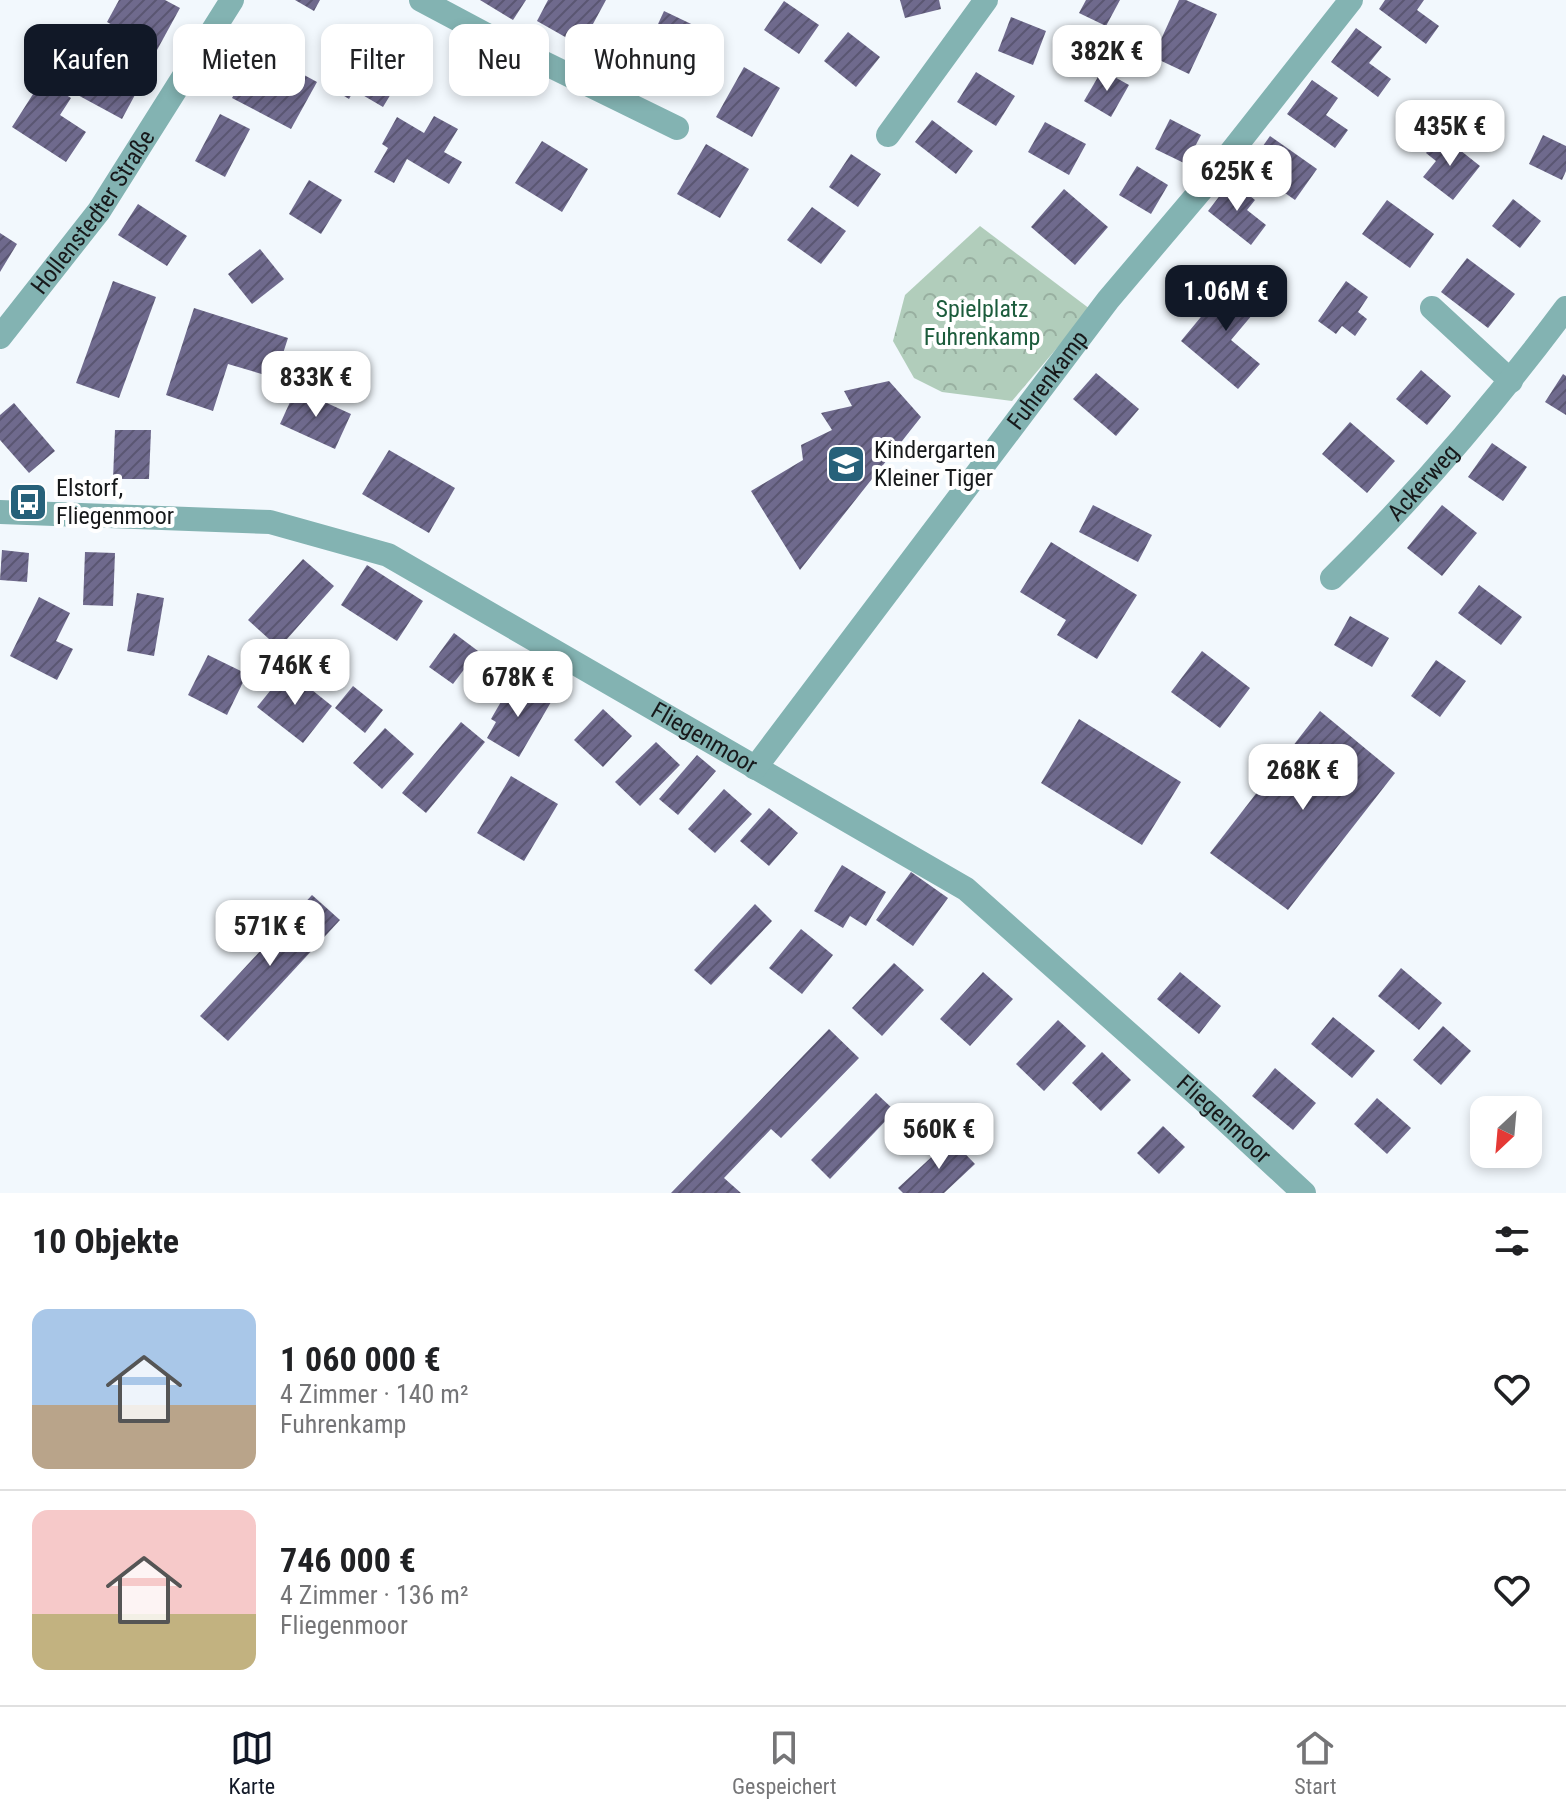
<!DOCTYPE html>
<html lang="de">
<head>
<meta charset="utf-8">
<style>
  body { margin:0; font-family:"Roboto Condensed",sans-serif; background:#f2f2f2; color:#202124; height:100vh; display:flex; flex-direction:column; font-size:30px; white-space:nowrap }
  * { box-sizing:border-box; margin:0 }
  p { font-size:26px; color:#757577 }
  .icon { flex:none; width:44px; height:44px; fill:none; stroke:currentColor; stroke-width:2; stroke-linecap:round; stroke-linejoin:round }
  .map { position:relative; height:1193px; overflow:hidden }
  .side { display:flex; flex-direction:column; background:#fff; flex:1 }
  .side>* { flex:none }
  .hud { position:absolute; left:24px; top:24px; width:800px; height:72px; display:flex; gap:16px }
  .needle { width:52px; rotate:206deg }
  .buttons { position:absolute; left:1470px; top:1096px; display:grid; gap:16px }
  .buttons a { display:grid; place-items:center; width:72px; height:72px; border-radius:16px; background:#fff; box-shadow:0 4px 12px #0003; font-size:40px }
  .price { position:absolute; translate:-50% -68px; padding:0 18px; border-radius:16px; background:#fff; color:#222; font-size:26px; line-height:52px; filter:drop-shadow(0 2px 4px #0008) }
  .price::after { content:''; position:absolute; left:50%; top:48px; width:24px; height:18px; margin-left:-12px; background:inherit; clip-path:polygon(0 0,100% 0,50% 100%) }
  .price.active { background:#111827; color:#fff }
  ul { padding:0; list-style:none }
  li { display:flex; align-items:center; gap:24px; height:200px; padding:0 32px }
  li+li { border-top:2px solid #e0e0e0 }
  li span { display:grid; place-items:center; flex:none; width:224px; height:160px; border-radius:16px; color:#555 }
  li>.icon { margin-inline-start:auto }
  span .icon { width:96px; height:96px; fill:#fffc; stroke-width:1 }
  li b { font-size:34px }
  h2 { display:flex; justify-content:space-between; align-items:center; height:96px; padding:0 32px; font-size:34px }
  .pill { padding:0 28px; border-radius:16px; background:#fff; box-shadow:0 4px 12px #0003; font-size:28px; line-height:72px }
  .pill.active { background:#111827; color:#fff }
  .dock { display:flex; justify-content:space-around; align-items:center; height:112px; border-top:2px solid #e0e0e0; background:#fff; font-size:22px; color:#757577 }
  .dock a { display:grid; justify-items:center; gap:4px }
  .dock .active { color:#111827 }
  .map>svg:first-child { display:block }
</style>
</head>
<body>
<div class="map">
<svg width="1566" height="1193" viewBox="0 0 1566 1193">
  <defs>
    <pattern id="park-crowns" width="20" height="18" patternUnits="userSpaceOnUse" patternTransform="scale(2)"><rect width="20" height="18" fill="#b1cdbb"/><path d="M2 6a3 3 0 1 1 6 0M12 15a3 3 0 1 1 6 0" fill="none" stroke="#98afa0"/></pattern>
    <pattern id="building-hatch" width="6" height="6" patternUnits="userSpaceOnUse" patternTransform="scale(2)"><rect width="6" height="6" fill="#6f6a8d"/><path d="M-1 1l2-2M0 6l6-6M5 7l2-2" fill="none" stroke="#5a5672"/></pattern>
  </defs>
  <rect width="100%" height="100%" fill="#f2f8fd"/>
  <path fill="url(#park-crowns)" d="M980,226l110,83 -78,92 -70,-9 -28,-14 -21,-37 12,-46z"/>
  <g fill="url(#building-hatch)">
    <path d="M119,0h46l15,8 -23,42 -50,-28z"/>
    <path d="M295,0h25l-6,11z"/>
    <path d="M480,0h46l-13,20z"/>
    <path d="M548,0h58l-25,46 -44,-25z"/>
    <path d="M900,0h39l2,9 -36,9z"/>
    <path d="M1086,0h34l-14,26 -27,-13z"/>
    <path d="M1179,0h7l31,14 -28,60 -36,-17z"/>
    <path d="M1385,0h39l-7,10 22,16 -13,18 -47,-35z"/>
    <path d="M784,1l35,24 -20,29 -35,-24z"/>
    <path d="M664,11l44,21 -21,47 -45,-20z"/>
    <path d="M1011,17l35,14 -13,34 -35,-14z"/>
    <path d="M1356,28l26,19 -13,16 22,16 -13,18 -47,-35z"/>
    <path d="M848,32l32,25 -24,30 -32,-26z"/>
    <path d="M378,46l31,18 -26,43 -29,-17 -5,9 -18,-11 17,-29 16,10z"/>
    <path d="M258,50l59,32 -26,47 -59,-31z"/>
    <path d="M95,53l48,27 -21,39 -48,-26z"/>
    <path d="M744,67l36,21 -28,49 -36,-20z"/>
    <path d="M1102,70l27,15 -18,32 -27,-16z"/>
    <path d="M976,72l39,24 -19,30 -39,-24z"/>
    <path d="M42,80l29,18 -11,17 26,17 -20,30 -54,-35z"/>
    <path d="M1312,80l26,18 -12,17 22,15 -13,18 -48,-34z"/>
    <path d="M220,114l30,15 -25,48 -30,-16z"/>
    <path d="M434,116l24,13 -14,23 18,10 -13,22 -42,-25 -13,24 -20,-11 14,-24 -6,-4 15,-27 27,16z"/>
    <path d="M1170,119l31,16 -15,29 -31,-15z"/>
    <path d="M932,120l41,31 -17,23 -41,-32z"/>
    <path d="M1045,122l41,22 -17,31 -41,-23z"/>
    <path d="M1441,135l39,31 -27,34 -30,-23 13,-16 -10,-8z"/>
    <path d="M1543,135l23,11v25l-4,9 -33,-16z"/>
    <path d="M1270,136l47,33 -22,31 -47,-33z"/>
    <path d="M542,141l46,28 -26,43 -47,-29z"/>
    <path d="M706,144l43,25 -29,49 -43,-24z"/>
    <path d="M851,154l30,20 -23,33 -29,-20z"/>
    <path d="M1137,166l31,19 -17,29 -32,-19z"/>
    <path d="M309,180l33,20 -21,34 -32,-20z"/>
    <path d="M1231,181l24,19 -8,10 19,15 -15,20 -43,-34z"/>
    <path d="M1064,189l44,38 -33,38 -44,-38z"/>
    <path d="M1513,199l28,22 -21,27 -28,-22z"/>
    <path d="M1387,200l47,34 -24,34 -48,-34z"/>
    <path d="M138,204l49,32 -20,30 -49,-31z"/>
    <path d="M812,207l34,24 -25,33 -34,-24z"/>
    <path d="M0,233l17,11 -17,28z"/>
    <path d="M260,249l24,30 -32,25 -24,-30z"/>
    <path d="M1467,258l48,36 -27,34 -47,-36z"/>
    <path d="M1234,277l29,25 -32,38 29,24 -22,25 -57,-48z"/>
    <path d="M113,281l43,16 -37,101 -43,-15z"/>
    <path d="M1346,281l22,16 -10,15 9,7 -12,17 -13,-10 -6,8 -18,-13z"/>
    <path d="M194,308l94,30 -13,40 -47,-14 -15,47 -47,-16z"/>
    <path d="M1421,370l30,26 -24,29 -31,-26z"/>
    <path d="M1096,373l43,36 -23,27 -43,-37z"/>
    <path d="M1563,374l3,2v39l-21,-13z"/>
    <path d="M889,381l32,36 -121,153 -49,-79 52,-31 -2,-15 31,-15 -11,-17 31,-7 -8,-15z"/>
    <path d="M296,389l55,25 -16,35 -55,-25z"/>
    <path d="M14,403l41,48 -26,22 -29,-33v-25z"/>
    <path d="M1350,422l45,39 -28,32 -45,-39z"/>
    <path d="M115,430h36l-2,49h-36z"/>
    <path d="M1492,443l35,24 -24,34 -35,-24z"/>
    <path d="M389,450l66,38 -26,45 -67,-39z"/>
    <path d="M1093,505l59,30 -14,27 -59,-30z"/>
    <path d="M1442,505l35,28 -35,43 -35,-28z"/>
    <path d="M1051,542l86,53 -40,64 -40,-24 9,-15 -46,-28z"/>
    <path d="M2,550l27,3 -2,29 -27,-2z"/>
    <path d="M85,552l30,1 -2,53 -30,-1z"/>
    <path d="M303,559l31,27 -55,62 -31,-28z"/>
    <path d="M367,565l56,36 -26,40 -56,-36z"/>
    <path d="M1479,585l43,32 -21,28 -43,-32z"/>
    <path d="M137,593l27,5 -10,58 -27,-5z"/>
    <path d="M39,597l31,16 -14,28 17,8 -16,31 -47,-24z"/>
    <path d="M1350,616l39,22 -17,29 -38,-22z"/>
    <path d="M454,633l24,18 -25,33 -24,-17z"/>
    <path d="M1202,651l48,37 -30,40 -49,-36z"/>
    <path d="M208,655l39,19 -20,41 -39,-20z"/>
    <path d="M1436,660l30,21 -26,36 -29,-21z"/>
    <path d="M287,670l45,36 -29,37 -46,-36z"/>
    <path d="M519,684l32,18 -32,55 -32,-19 9,-16 -5,-3 15,-26 6,3z"/>
    <path d="M353,686l30,24 -18,23 -30,-25z"/>
    <path d="M603,709l29,27 -29,31 -29,-27z"/>
    <path d="M1320,711l75,62 -107,137 -78,-57z"/>
    <path d="M1079,719l102,63 -39,63 -101,-62z"/>
    <path d="M461,722l24,20 -59,71 -24,-20z"/>
    <path d="M385,728l29,26 -32,35 -29,-26z"/>
    <path d="M656,742l24,23 -40,41 -25,-24z"/>
    <path d="M697,755l19,16 -38,44 -19,-16z"/>
    <path d="M511,776l47,28 -34,57 -47,-28z"/>
    <path d="M724,789l28,25 -37,39 -27,-24z"/>
    <path d="M769,808l29,25 -29,33 -29,-25z"/>
    <path d="M842,865l44,27 -20,34 -16,-10 -7,12 -29,-17z"/>
    <path d="M911,872l37,26 -35,48 -37,-26z"/>
    <path d="M312,895l28,25 -112,121 -28,-25z"/>
    <path d="M755,904l17,17 -61,64 -17,-15z"/>
    <path d="M801,929l32,26 -31,39 -33,-26z"/>
    <path d="M894,963l30,27 -42,46 -30,-28z"/>
    <path d="M1401,968l41,35 -23,27 -41,-34z"/>
    <path d="M983,972l30,27 -43,47 -30,-27z"/>
    <path d="M1180,972l41,34 -22,28 -42,-35z"/>
    <path d="M1333,1017l42,34 -23,27 -41,-34z"/>
    <path d="M1058,1020l28,26 -42,45 -28,-27z"/>
    <path d="M1443,1026l28,25 -30,34 -28,-25z"/>
    <path d="M829,1029l30,29 -78,80 -10,-9 -47,49 17,15h-70z"/>
    <path d="M1102,1052l29,28 -30,31 -29,-28z"/>
    <path d="M1275,1068l41,35 -23,27 -41,-34z"/>
    <path d="M876,1093l19,18 -65,68 -19,-19z"/>
    <path d="M1377,1098l34,30 -24,26 -33,-30z"/>
    <path d="M1163,1126l22,21 -26,27 -22,-21z"/>
    <path d="M951,1139l24,25 -31,29h-41l-5,-5z"/>
  </g>
  <g fill="none" stroke-linecap="round" stroke-linejoin="round">
    <g stroke="#83b3b2" stroke-width="24">
      <path d="M421,0l64,34 192,94"/>
      <path d="M888,135l98,-135"/>
      <path d="M1432,308l79,73"/>
      <path id="s1" d="M0,337l99,-126 133,-211"/>
      <path id="s2" d="M0,512l270,10 118,33 578,334 243,216 95,88"/>
      <path id="s3" d="M1332,578c85,-83 163,-175 234,-270"/>
      <path id="s4" d="M755,768l353,-468 94,-111 149,-189"/>
    </g>
  </g>
  <defs>
    <symbol id="school-square" viewBox="-11 -11 22 22"><rect x="-9" y="-9" width="18" height="18" rx="4" fill="#27617a" stroke="#fff"/><path d="M0-5L7-2L0 1L-7-2ZM-4 1L0 2.5L4 1V4Q0 6-4 4Z" fill="#fff"/></symbol>
    <symbol id="bus-square" viewBox="-11 -11 22 22"><rect x="-9" y="-9" width="18" height="18" rx="4" fill="#27617a" stroke="#fff"/><path d="M-5-6H5V4H4V6H2V4H-2V6H-4V4H-5ZM-3.5-4V0h7V-4ZM-3.5 1.2v1.5H-2V1.2ZM2 1.2v1.5H3.5V1.2Z" fill="#fff"/></symbol>
  </defs>
  <g fill-rule="evenodd">
    <use href="#school-square" x="824" y="442" width="44" height="44"/>
    <use href="#bus-square" x="6" y="480" width="44" height="44"/>
  </g>
  <g text-anchor="middle" dominant-baseline="central" stroke-width="8" stroke-linejoin="round" paint-order="stroke">
    <g font-size="24" fill="#17191b" stroke="#fff">
      <text stroke="none"><textPath href="#s1" startOffset="156">Hollenstedter Straße</textPath></text>
      <text stroke="none"><textPath href="#s4" startOffset="486">Fuhrenkamp</textPath></text>
      <text stroke="none"><textPath href="#s3" startOffset="132">Ackerweg</textPath></text>
      <text stroke="none"><textPath href="#s2" startOffset="758">Fliegenmoor</textPath></text>
      <text stroke="none"><textPath href="#s2" startOffset="1406">Fliegenmoor</textPath></text>
    </g>
    <g font-size="24" fill="#1c5c3c" stroke="#fff">
      <text x="982" y="309">Spielplatz<tspan x="982" dy="28">Fuhrenkamp</tspan></text>
    </g>
    <g font-size="24" fill="#17191b" stroke="#fff" text-anchor="start">
      <text x="874" y="450">Kindergarten<tspan x="874" dy="28">Kleiner Tiger</tspan></text>
      <text x="56" y="488">Elstorf,<tspan x="56" dy="28">Fliegenmoor</tspan></text>
    </g>
  </g>
</svg>
<div class="buttons">
<a><svg class="needle" viewBox="-14 -14 28 28"><path d="M0-13l5 13h-10z" fill="#e53935"/><path d="M0 13l5-13h-10z" fill="#757577"/></svg></a>
</div>
<b class="price" style="left:1107px;top:93px">382K €</b>
<b class="price" style="left:1450px;top:168px">435K €</b>
<b class="price" style="left:1237px;top:213px">625K €</b>
<b class="price active" style="left:1226px;top:333px">1.06M €</b>
<b class="price" style="left:316px;top:419px">833K €</b>
<b class="price" style="left:295px;top:707px">746K €</b>
<b class="price" style="left:518px;top:719px">678K €</b>
<b class="price" style="left:1303px;top:812px">268K €</b>
<b class="price" style="left:270px;top:968px">571K €</b>
<b class="price" style="left:939px;top:1171px">560K €</b>
<div class="hud">
<a class="pill active">Kaufen</a>
<a class="pill">Mieten</a>
<a class="pill">Filter</a>
<a class="pill">Neu</a>
<a class="pill">Wohnung</a>
</div>
</div>
<section class="side">
<h2>10 Objekte<svg class="icon" aria-label="filters" viewBox="0 0 24 24"><path d="M4 7h16M4 17h16"/><circle cx="9" cy="7" r="2"/><circle cx="15" cy="17" r="2"/></svg></h2>
<ul>
<li><span style="background:linear-gradient(#a9c7e8 60%,#b9a48a 0)"><svg class="icon" aria-label="home" viewBox="0 0 24 24"><path d="M3 11l9-7 9 7M6 9v11h12V9"/></svg></span><div><b>1 060 000 €</b><p>4 Zimmer · 140 m²</p><p>Fuhrenkamp</p></div><svg class="icon" aria-label="heart" viewBox="0 0 24 24"><path d="M12 20l-8-8c-3-5 5-10 8-4 3-6 11-1 8 4z"/></svg></li>
<li><span style="background:linear-gradient(#f6c9c9 65%,#c2b280 0)"><svg class="icon" aria-label="home" viewBox="0 0 24 24"><path d="M3 11l9-7 9 7M6 9v11h12V9"/></svg></span><div><b>746 000 €</b><p>4 Zimmer · 136 m²</p><p>Fliegenmoor</p></div><svg class="icon" aria-label="heart" viewBox="0 0 24 24"><path d="M12 20l-8-8c-3-5 5-10 8-4 3-6 11-1 8 4z"/></svg></li>
</ul>
</section>
<nav class="dock">
<a class="active"><svg class="icon" aria-label="map" viewBox="0 0 24 24"><path d="M3 6l6-2 6 2 6-2v14l-6 2-6-2-6 2zM9 4v14M15 6v14"/></svg>Karte</a>
<a><svg class="icon" aria-label="saved" viewBox="0 0 24 24"><path d="M7 4h10v16l-5-4-5 4z"/></svg>Gespeichert</a>
<a><svg class="icon" aria-label="home" viewBox="0 0 24 24"><path d="M3 11l9-7 9 7M6 9v11h12V9"/></svg>Start</a>
</nav>
</body>
</html>
